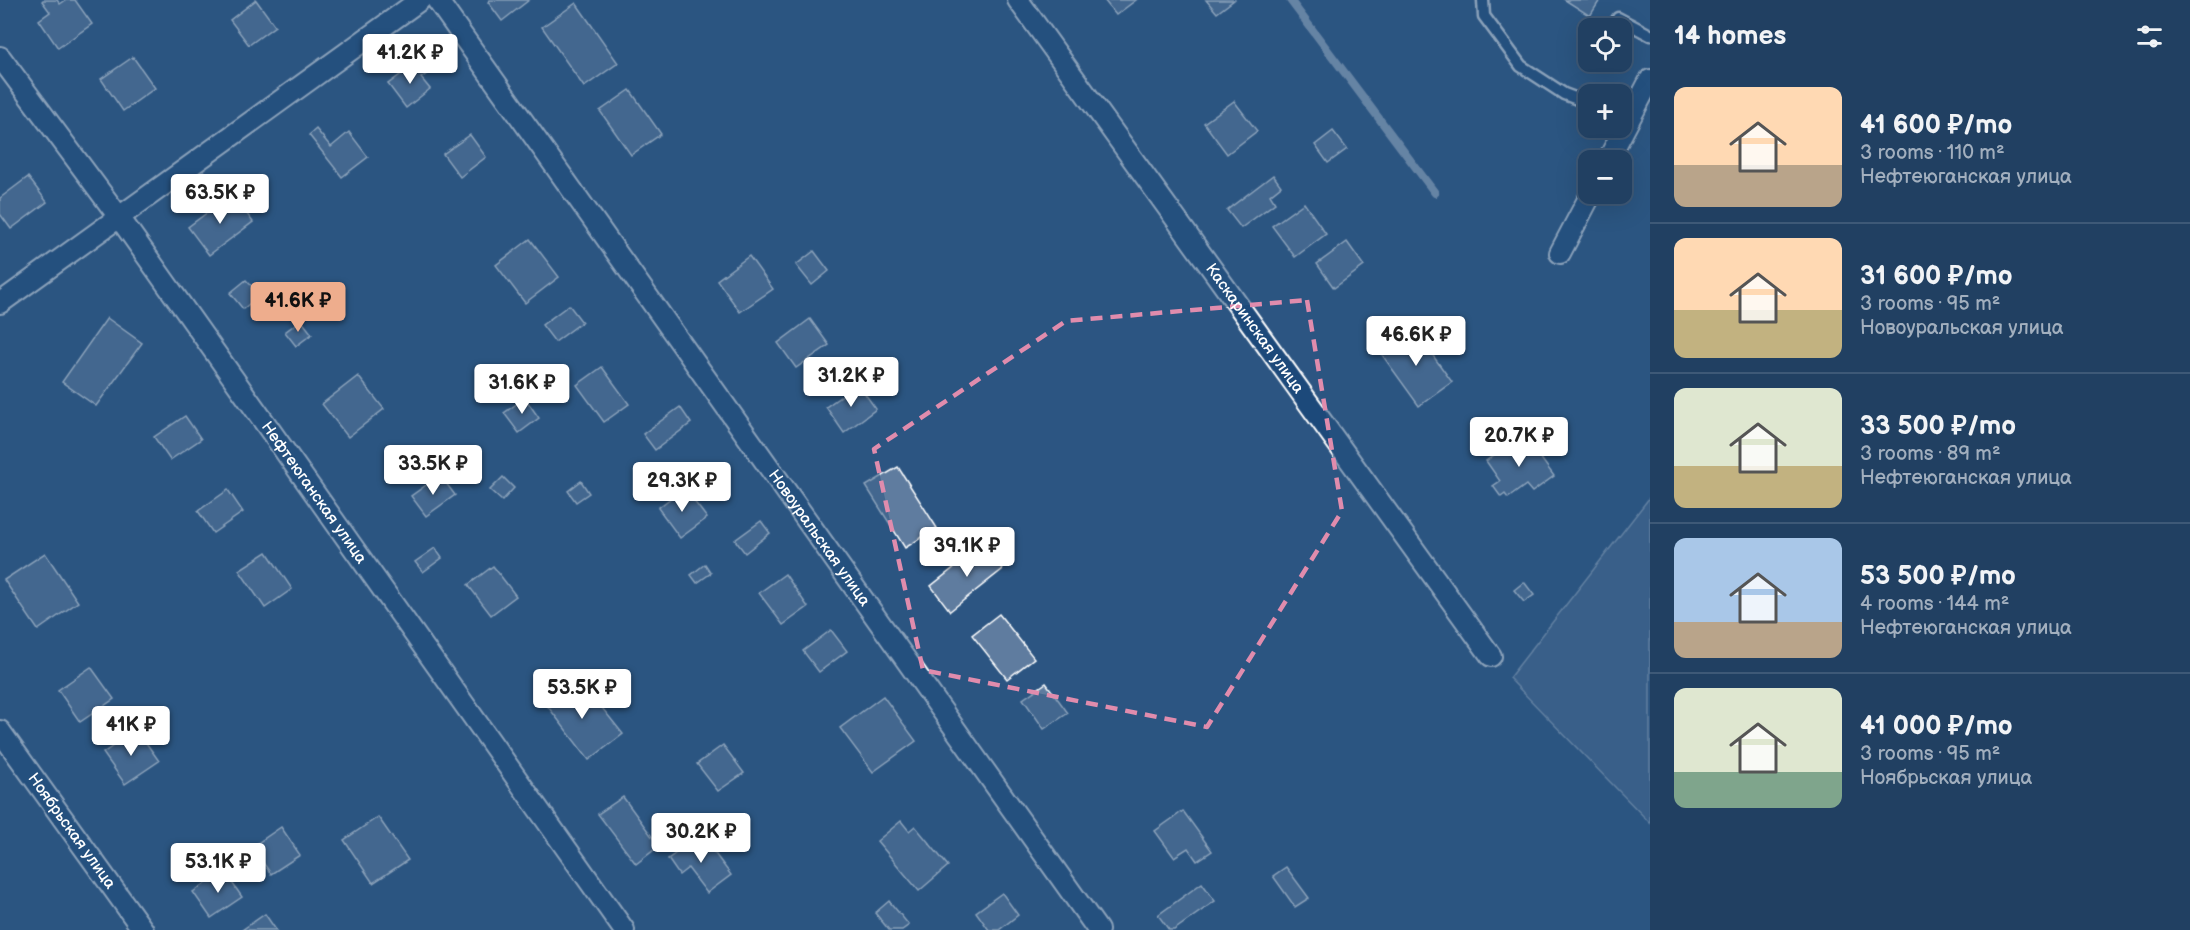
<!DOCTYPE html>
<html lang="en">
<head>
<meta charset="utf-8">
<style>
  body { margin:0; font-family:"Balsamiq Sans",sans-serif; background:#2d4b6b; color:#f1f3f6; height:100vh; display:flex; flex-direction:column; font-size:22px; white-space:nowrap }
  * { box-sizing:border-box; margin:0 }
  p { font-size:20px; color:#a2afbe }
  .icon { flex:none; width:33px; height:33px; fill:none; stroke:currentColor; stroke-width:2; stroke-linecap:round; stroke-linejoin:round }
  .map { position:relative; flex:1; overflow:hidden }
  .details { display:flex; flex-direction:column; background:#214062; width:540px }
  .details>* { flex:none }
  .tools { position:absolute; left:1578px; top:18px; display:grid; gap:12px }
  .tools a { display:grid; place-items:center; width:54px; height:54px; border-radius:12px; background:#214062; box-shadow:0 6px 24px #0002,0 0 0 2px #3e5977; font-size:30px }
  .price { position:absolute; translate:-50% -51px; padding:0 14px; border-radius:6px; background:#fff; color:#222; font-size:20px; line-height:39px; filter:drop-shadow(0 2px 3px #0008) }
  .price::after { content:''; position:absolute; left:50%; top:36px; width:18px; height:14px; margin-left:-9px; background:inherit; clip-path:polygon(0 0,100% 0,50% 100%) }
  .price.current { background:#eead8d; color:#111 }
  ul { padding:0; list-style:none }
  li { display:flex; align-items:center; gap:18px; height:150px; padding:0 24px }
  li+li { border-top:2px solid #3e5977 }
  li span { display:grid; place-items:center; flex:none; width:168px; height:120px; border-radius:12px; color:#555 }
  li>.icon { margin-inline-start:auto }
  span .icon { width:72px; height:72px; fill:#fffc; stroke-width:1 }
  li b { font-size:26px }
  h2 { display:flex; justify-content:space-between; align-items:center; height:72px; padding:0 24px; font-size:26px }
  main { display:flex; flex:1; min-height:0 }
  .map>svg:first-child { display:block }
</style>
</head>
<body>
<main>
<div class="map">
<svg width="1650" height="930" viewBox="0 0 1650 930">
  <rect width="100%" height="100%" fill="#2c5582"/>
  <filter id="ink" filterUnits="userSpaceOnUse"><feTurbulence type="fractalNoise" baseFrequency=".0167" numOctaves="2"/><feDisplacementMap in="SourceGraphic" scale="12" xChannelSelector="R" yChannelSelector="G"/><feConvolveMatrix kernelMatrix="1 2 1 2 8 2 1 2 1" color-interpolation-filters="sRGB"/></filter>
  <g filter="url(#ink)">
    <path fill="#486b92" stroke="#a4b5c8" stroke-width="1.5" d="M1650,497v326l-141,-145z"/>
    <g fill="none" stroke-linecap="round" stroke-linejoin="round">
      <path stroke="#acbcce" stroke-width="8" d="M1290,0l145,193"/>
    </g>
    <g fill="#5e7c9f" stroke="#fff" stroke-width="1.5">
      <path d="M43,0h14l3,4 6,-4h9l17,24 -34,24 -19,-28 11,-8 -8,-11z"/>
      <path d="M256,0l19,26 -26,19 -19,-25z"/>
      <path d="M490,0h39l-27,21 -14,-19z"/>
      <path d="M1104,0h32l-20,15z"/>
      <path d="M1206,0h28l-17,13z"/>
      <path d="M1565,0h35l-10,16z"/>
      <path d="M576,3l42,60 -34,24 -42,-60z"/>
      <path d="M133,57l22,31 -32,23 -22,-32z"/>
      <path d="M419,61l9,12 -7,5 9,11 -24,19 -18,-24z"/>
      <path d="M630,90l31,44 -30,21 -31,-44z"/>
      <path d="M1234,101l23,30 -30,23 -23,-31z"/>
      <path d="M316,129l15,18 18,-15 19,25 -26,20 -33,-42z"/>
      <path d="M1333,131l14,18 -19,14 -13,-18z"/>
      <path d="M470,135l16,22 -26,20 -17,-23z"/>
      <path d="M1273,175l8,11 -11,9 5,8 -34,25 -14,-18z"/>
      <path d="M28,177l19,25 -36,27 -11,-15v-16z"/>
      <path d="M232,194l21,28 -44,33 -21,-28z"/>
      <path d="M1304,203l22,31 -31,23 -23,-31z"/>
      <path d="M530,239l29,38 -34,26 -29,-38z"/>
      <path d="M1347,242l17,24 -30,22 -17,-24z"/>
      <path d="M814,251l15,20 -17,14 -16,-20z"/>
      <path d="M749,256l24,33 -33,23 -23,-32z"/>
      <path d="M246,280l14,15 -17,14 -13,-16z"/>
      <path d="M569,305l13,17 -27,20 -13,-17z"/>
      <path d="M107,318l35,25 -46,63 -34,-24z"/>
      <path d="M810,319l19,26 -33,23 -18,-25z"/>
      <path d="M301,320l11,14 -16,12 -11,-14z"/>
      <path d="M1413,328l39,54 -33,24 -39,-54z"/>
      <path d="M602,367l27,37 -25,18 -27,-37z"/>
      <path d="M358,376l26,33 -36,28 -26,-33z"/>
      <path d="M858,384l18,25 -32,24 -18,-26z"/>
      <path d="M525,398l14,20 -20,15 -15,-20z"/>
      <path d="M680,407l11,16 -36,27 -12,-16z"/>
      <path d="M185,416l16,23 -31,21 -16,-23z"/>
      <path d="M1523,434l31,42 -22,16 -6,-7 -18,13 -3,-4 -4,3 -8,-11 7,-5 -14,-20z"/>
      <path d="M898,467l39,61 -32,20 -39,-62z"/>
      <path d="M440,475l15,20 -29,21 -15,-20z"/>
      <path d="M503,477l11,11 -12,13 -12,-11z"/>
      <path d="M581,481l8,12 -13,9 -8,-11z"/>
      <path d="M684,488l23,30 -27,20 -22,-30z"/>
      <path d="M228,490l15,22 -30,21 -15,-22z"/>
      <path d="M761,521l9,12 -25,20 -10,-13z"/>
      <path d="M984,544l19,25 -53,42 -19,-25z"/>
      <path d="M435,548l7,10 -19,14 -8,-10z"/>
      <path d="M267,552l25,37 -27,19 -26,-38z"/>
      <path d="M45,553l33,49 -40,28 -34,-50z"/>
      <path d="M705,564l6,9 -14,10 -6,-8z"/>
      <path d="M493,566l23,30 -25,19 -23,-30z"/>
      <path d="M785,574l23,33 -25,18 -24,-32z"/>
      <path d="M1524,582l10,13 -10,7 -10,-12z"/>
      <path d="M999,614l35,44 -27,21 -35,-44z"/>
      <path d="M831,630l16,21 -28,21 -16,-21z"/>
      <path d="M91,667l23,32 -34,23 -22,-32z"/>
      <path d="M561,679l22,29 12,-9 28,35 -34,26 -50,-65z"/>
      <path d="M1046,683l22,30 -24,16 -21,-30z"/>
      <path d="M883,696l33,45 -43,31 -33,-44z"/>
      <path d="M137,730l22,31 -34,23 -22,-31z"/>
      <path d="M723,745l21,28 -26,18 -21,-27z"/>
      <path d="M623,797l36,49 -23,18 -38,-50z"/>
      <path d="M1183,811l29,40 -15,10 -9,-13 -14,9 -19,-26z"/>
      <path d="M378,817l30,43 -35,23 -29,-43z"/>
      <path d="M901,821l8,10 6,-5 33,40 -29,25 -42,-50z"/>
      <path d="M281,827l19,28 -29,19 -19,-27z"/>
      <path d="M701,835l30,40 -24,18 -19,-25 -9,7 -11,-16z"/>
      <path d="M1286,867l23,31 -14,9 -22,-31z"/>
      <path d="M224,871l18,26 -31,21 -18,-26z"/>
      <path d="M1202,883l13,18 -41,29h-5l-11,-15z"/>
      <path d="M1002,893l16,22 -19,15h-10l-13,-18z"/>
      <path d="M889,901l20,24 -7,5h-13l-14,-17z"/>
      <path d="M265,914l11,16h-34z"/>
    </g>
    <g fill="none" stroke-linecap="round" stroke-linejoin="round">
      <defs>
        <g id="lane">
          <path d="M1483,0l1,16 37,50 43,28 24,9"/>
          <path d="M1612,28l6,-10 32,17"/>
        </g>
        <g id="street">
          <path id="s1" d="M437,0l661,930"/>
          <path id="s2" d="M1018,0l473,656"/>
          <path id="s3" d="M0,57l119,160 505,713"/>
          <path d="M1608,160l42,-80"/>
          <path d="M1560,253l31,-59"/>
          <path d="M0,303l420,-303"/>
          <path id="s4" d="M0,731l143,199"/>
        </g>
      </defs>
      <use href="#lane" stroke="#fff" stroke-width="15"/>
      <use href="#street" stroke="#fff" stroke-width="24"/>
      <use href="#lane" stroke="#1f4a7a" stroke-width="10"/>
      <use href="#street" stroke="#1f4a7a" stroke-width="20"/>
    </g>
  </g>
  <path d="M0 0H1650V930H0ZM1307,300l35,211 -135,216 -284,-57 -49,-221 192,-128z" fill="#2c5582" fill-opacity=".55" fill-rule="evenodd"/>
  <path fill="none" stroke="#e08cad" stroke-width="4.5" stroke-dasharray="12 8" stroke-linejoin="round" d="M1307,300l35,211 -135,216 -284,-57 -49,-221 192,-128z"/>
  <g text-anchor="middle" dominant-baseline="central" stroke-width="5" stroke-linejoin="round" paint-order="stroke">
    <g font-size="16" fill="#fff" stroke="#1f4a7a">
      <text stroke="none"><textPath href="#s2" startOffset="405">Каскаринская улица</textPath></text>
      <text stroke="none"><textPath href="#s3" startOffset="537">Нефтеюганская улица</textPath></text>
      <text stroke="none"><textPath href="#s1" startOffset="660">Новоуральская улица</textPath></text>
      <text stroke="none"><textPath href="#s4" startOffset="123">Ноябрьская улица</textPath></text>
    </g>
  </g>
</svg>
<div class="tools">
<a><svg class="icon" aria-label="locate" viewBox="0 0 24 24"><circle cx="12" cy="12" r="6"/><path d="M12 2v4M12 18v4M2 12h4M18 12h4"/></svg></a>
<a>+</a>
<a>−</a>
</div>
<b class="price" style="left:410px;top:85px">41.2K ₽</b>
<b class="price" style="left:220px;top:225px">63.5K ₽</b>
<b class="price current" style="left:298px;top:333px">41.6K ₽</b>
<b class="price" style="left:1416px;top:367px">46.6K ₽</b>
<b class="price" style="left:851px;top:408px">31.2K ₽</b>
<b class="price" style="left:522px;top:415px">31.6K ₽</b>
<b class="price" style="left:1519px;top:468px">20.7K ₽</b>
<b class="price" style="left:433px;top:496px">33.5K ₽</b>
<b class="price" style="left:682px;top:513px">29.3K ₽</b>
<b class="price" style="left:967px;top:578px">39.1K ₽</b>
<b class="price" style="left:582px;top:720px">53.5K ₽</b>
<b class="price" style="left:131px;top:757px">41K ₽</b>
<b class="price" style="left:701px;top:864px">30.2K ₽</b>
<b class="price" style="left:218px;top:894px">53.1K ₽</b>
</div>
<section class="details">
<h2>14 homes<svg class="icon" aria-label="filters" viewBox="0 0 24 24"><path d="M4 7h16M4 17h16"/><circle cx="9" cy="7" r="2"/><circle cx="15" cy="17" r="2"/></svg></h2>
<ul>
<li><span style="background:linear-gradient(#ffd9b3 65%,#b9a48a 0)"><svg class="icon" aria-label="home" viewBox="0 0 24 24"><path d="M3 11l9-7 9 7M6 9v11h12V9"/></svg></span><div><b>41 600 ₽/mo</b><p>3 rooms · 110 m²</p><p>Нефтеюганская улица</p></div></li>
<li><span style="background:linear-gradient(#ffd9b3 60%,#c2b280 0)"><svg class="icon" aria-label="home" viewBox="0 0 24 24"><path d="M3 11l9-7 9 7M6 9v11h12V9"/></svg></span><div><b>31 600 ₽/mo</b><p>3 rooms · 95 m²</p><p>Новоуральская улица</p></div></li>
<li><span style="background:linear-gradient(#dfe7d0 65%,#c2b280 0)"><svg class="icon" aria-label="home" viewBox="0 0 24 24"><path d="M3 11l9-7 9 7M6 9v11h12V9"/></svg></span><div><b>33 500 ₽/mo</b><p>3 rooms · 89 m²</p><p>Нефтеюганская улица</p></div></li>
<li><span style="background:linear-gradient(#a9c7e8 70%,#b9a48a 0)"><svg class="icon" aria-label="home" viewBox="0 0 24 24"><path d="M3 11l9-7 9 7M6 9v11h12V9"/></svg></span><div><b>53 500 ₽/mo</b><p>4 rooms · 144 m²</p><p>Нефтеюганская улица</p></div></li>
<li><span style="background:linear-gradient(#dfe7d0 70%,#7fa58c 0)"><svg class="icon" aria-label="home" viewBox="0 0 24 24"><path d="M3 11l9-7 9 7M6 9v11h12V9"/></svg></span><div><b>41 000 ₽/mo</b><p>3 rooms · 95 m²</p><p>Ноябрьская улица</p></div></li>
</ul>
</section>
</main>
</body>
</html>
